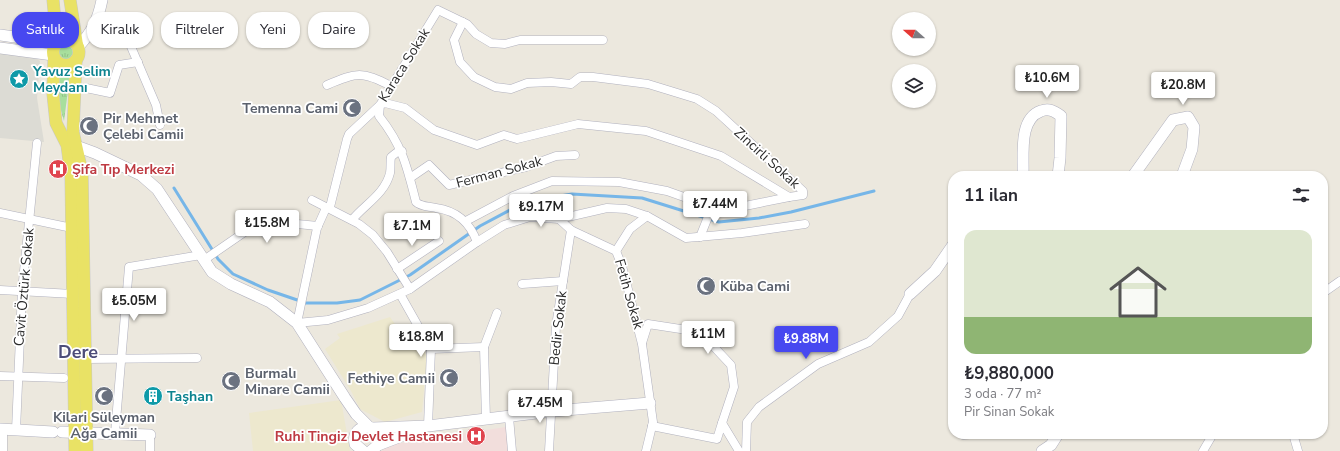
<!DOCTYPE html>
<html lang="tr">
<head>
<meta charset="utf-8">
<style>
  body { margin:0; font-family:"Nunito Sans",sans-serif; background:#f2f2f3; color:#2b2b33; height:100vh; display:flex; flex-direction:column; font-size:15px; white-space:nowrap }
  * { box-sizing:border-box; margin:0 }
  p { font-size:13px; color:#7c7c81 }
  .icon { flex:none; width:22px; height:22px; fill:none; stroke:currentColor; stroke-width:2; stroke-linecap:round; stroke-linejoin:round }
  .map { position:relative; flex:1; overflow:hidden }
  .drawer { position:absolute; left:948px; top:171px; width:380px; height:268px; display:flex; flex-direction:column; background:#fff; border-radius:16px; box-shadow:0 1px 3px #0004 }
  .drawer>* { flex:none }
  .hud { position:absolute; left:12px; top:12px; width:380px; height:36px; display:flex; gap:8px }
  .needle { width:26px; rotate:291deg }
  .controls { position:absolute; left:892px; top:12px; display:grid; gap:8px }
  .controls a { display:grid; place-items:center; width:44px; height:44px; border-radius:50%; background:#fff; box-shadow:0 1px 3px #0004; font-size:20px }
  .price { position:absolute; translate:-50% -34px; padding:0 9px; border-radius:4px; background:#fff; color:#222; font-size:13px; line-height:26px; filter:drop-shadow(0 1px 2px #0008) }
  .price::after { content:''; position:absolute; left:50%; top:24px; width:12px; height:9px; margin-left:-6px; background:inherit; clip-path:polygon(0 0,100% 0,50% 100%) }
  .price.active { background:#4748f0; color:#fff }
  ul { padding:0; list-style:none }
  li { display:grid; align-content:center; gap:8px; height:212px; padding:0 16px }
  li span { display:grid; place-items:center; height:124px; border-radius:12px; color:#555 }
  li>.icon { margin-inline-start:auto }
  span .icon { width:72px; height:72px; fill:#fffc; stroke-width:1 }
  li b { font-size:17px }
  h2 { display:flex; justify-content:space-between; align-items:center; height:48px; padding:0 16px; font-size:17px }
  .chip { padding:0 14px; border-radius:16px; background:#fff; box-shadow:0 1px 3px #0004; font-size:14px; line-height:36px }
  .chip.active { background:#4748f0; color:#fff }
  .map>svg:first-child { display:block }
</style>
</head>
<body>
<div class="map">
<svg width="1340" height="451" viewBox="0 0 1340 451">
  <defs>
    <pattern id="grass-tufts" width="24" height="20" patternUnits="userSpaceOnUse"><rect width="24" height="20" fill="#a8df9d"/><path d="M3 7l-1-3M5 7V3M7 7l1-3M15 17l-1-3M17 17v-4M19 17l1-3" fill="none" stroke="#91c087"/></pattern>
  </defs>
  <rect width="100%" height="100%" fill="#ece8de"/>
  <g fill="#ede8ce">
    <path d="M390,317l9,13 12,-6 16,33 -5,55 -37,10 -25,-13 -9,-18 -26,-42 15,-11 -3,-4z"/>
    <path d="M341,400l9,51h-97l-4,-38z"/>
  </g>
  <path fill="#f2dedc" d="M506,427l2,24h-126l5,-6z"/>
  <g fill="url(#grass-tufts)">
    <circle cx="65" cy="53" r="8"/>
    <path d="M58,74l12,1 -6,46 -5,-17z"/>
  </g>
  <path fill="#dcdbd4" d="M0,53l34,3 6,5 -3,37 7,44 -44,-4z"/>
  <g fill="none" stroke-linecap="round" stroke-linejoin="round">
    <path stroke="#76b6e8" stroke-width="3" d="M174,188l44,71 15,15 35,16 38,13h31l23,-3 50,-25 70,-49 45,-24 47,-8 70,4 77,24 40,-4 32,-6 83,-21"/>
    <defs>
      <g id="street">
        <path d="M463,22l-9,18 6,22 14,15 21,10 16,2 16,-6 24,-1 20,2 9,-7h13l55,7 49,15 19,12 87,80v4l-14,2 -68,-41 -75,-25 -68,-7 -61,15 -13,-4 -27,10 -43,-15 -29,-22 -20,-5 -5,2 -1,11c23,29 28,50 37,86 5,5 13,4 20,6 22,3 34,15 41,34"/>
        <path d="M94,27l35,15 27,63 4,20"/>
        <path d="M603,40h-83l-15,4 -14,-1 -15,-9 -9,-10 -29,-14 -58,95 -31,29 -2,5 -17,68 -4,1 -9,20 -20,95 31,-3 40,-12 42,-19 67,-47 27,-17 26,-8 29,2 12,11 45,21 6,15 20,78 11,78 -7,29"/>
        <path d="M327,85c30,-13 35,-14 64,1"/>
        <path d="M86,88l24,5 9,-28 19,-3"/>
        <path d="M410,178l19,-13 20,20 77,-18 30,-11 19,-1"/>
        <path d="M312,200l47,24 14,11 14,17 23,37"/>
        <path d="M0,213l72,15"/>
        <path d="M559,219l48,-11 19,1 21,7 39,22 56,-5 63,-9"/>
        <path d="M352,220c12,-15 33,-26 38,-47 1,-5 0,-11 1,-16l5,-4 6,-2"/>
        <path d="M466,221l47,-25 39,-15 67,1 48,9 45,16 33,-1 44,-9"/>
        <path d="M700,237l12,-30"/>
        <path d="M616,251l14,-22 17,-13"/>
        <path d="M204,260l45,-31h12l5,5 21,-11 31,3"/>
        <path d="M397,269l42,-28"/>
        <path d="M522,284l41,-3"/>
        <path d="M0,290l73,4"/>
        <path d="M1323,293l17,-12"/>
        <path d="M400,294l31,55 -3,77"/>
        <path d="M642,343l6,-19 52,8 31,33 3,22 -12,36"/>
        <path d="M431,349l53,-2"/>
        <path d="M85,359l112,-1"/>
        <path d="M0,376l64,2"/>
        <path d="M509,417l3,34"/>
        <path d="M486,420l-2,-73 13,-34"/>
        <path d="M652,426l65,13 5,-16 17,28"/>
        <path d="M3,429v22"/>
        <path d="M16,430l6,-139 15,-148"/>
        <path d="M115,433l14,-166 72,-12"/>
        <path d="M999,434h4"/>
        <path d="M1293,434l5,17"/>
        <path d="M150,435v16"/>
        <path d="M963,435l13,-1"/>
        <path d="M549,451l7,-125 15,-96"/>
        <path d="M746,451l1,-29 12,-15 59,-43 51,-22 29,-26 12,-22"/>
        <path d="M1203,451l10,-17"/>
      </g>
      <g id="secondary">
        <path d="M0,35l57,8"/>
        <path d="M78,47c14,-15 20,-27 24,-47"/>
        <path d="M0,48l53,7"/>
        <path d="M76,146l19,7 46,22 16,14 55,83 19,12 39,18 27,21 48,75 11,16 12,12"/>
        <path d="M1023,176c1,-20 -5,-57 18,-65 8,-3 13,0 20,5l-1,42 -2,18"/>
        <path d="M1133,176l40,-56 15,-3 6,10 -2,22 -10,27"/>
        <path d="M910,294l25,-23 18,-26"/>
        <path d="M373,428l55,-2 125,-15 97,-8"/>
        <path d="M0,429l53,3"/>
        <path d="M62,432l88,3"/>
        <path d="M378,445l42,-16"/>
        <path d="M363,451l-8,-7c-5,-23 30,-22 23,1l-7,6"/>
        <path d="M1042,451l9,-6 7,-11"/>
      </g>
      <g id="primary">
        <path d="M53,0l4,43"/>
        <path d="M70,0l7,45"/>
        <circle cx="66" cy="52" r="13"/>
        <path d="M54,57l-1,37 3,29 11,22 4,31 4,275"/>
        <path d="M76,60l-3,72 9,40 5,279"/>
      </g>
    </defs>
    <use href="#street" stroke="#b1b1be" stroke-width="9"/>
    <use href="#secondary" stroke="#b1b1be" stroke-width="12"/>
    <use href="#primary" stroke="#c8c8c8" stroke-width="13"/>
    <use href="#street" stroke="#fff" stroke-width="8"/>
    <use href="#secondary" stroke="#fff" stroke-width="11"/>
    <use href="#primary" stroke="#e9e265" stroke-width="12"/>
  </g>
  <defs>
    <symbol id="sight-disc" viewBox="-11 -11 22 22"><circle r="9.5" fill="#0f9aa8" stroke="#fff"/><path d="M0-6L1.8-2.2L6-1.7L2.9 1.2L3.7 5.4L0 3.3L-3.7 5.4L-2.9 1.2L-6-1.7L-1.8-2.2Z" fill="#fff"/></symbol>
    <symbol id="mosque-disc" viewBox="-11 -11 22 22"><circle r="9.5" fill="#6b7280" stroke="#fff"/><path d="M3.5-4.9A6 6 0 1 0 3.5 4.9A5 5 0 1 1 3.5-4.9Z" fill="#fff"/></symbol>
    <symbol id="hospital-disc" viewBox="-11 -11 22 22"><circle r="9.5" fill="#e0444e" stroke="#fff"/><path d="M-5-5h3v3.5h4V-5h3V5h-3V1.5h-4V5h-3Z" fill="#fff"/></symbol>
    <symbol id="building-disc" viewBox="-11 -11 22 22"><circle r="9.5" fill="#0f9aa8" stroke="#fff"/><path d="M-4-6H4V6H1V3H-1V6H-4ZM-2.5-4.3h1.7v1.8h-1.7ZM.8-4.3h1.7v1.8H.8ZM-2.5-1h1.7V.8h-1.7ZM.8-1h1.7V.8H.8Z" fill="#fff"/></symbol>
  </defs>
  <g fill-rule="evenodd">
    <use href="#sight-disc" x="8" y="68" width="22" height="22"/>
    <use href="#mosque-disc" x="341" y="97" width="22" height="22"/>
    <use href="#mosque-disc" x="78" y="115" width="22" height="22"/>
    <use href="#hospital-disc" x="47" y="158" width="22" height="22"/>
    <use href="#mosque-disc" x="695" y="275" width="22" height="22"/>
    <use href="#mosque-disc" x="438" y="367" width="22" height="22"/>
    <use href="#mosque-disc" x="220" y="370" width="22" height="22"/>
    <use href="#mosque-disc" x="93" y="385" width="22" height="22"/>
    <use href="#building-disc" x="142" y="385" width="22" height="22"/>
    <use href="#hospital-disc" x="465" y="425" width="22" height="22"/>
  </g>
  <g text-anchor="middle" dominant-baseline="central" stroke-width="3.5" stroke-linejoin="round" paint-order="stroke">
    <g font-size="14" fill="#2b2b2b" stroke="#fff">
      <text transform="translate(404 65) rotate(-58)">Karaca Sokak</text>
      <text transform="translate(767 158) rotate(42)">Zincirli Sokak</text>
      <text transform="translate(499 172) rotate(-15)">Ferman Sokak</text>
      <text transform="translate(24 287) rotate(-85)">Cavit Öztürk Sokak</text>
      <text transform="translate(629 294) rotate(74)">Fetih Sokak</text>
      <text transform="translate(558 328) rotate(-84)">Bedir Sokak</text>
    </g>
    <g font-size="14" font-weight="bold" fill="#0d838f" stroke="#fff" text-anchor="start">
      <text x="33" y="71">Yavuz Selim<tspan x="33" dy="16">Meydanı</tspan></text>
      <text x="167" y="396">Taşhan</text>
    </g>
    <g font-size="14" font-weight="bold" fill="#5b616d" stroke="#fff" text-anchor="start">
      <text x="338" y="108" text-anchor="end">Temenna Cami</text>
      <text x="103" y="118">Pir Mehmet<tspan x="103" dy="16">Çelebi Camii</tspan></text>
      <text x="720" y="286">Küba Cami</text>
      <text x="245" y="373">Burmalı<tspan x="245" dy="16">Minare Camii</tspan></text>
      <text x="435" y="378" text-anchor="end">Fethiye Camii</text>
      <text x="104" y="417" text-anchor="middle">Kilari Süleyman<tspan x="104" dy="16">Ağa Camii</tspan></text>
    </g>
    <g font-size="14" font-weight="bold" fill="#be3a42" stroke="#fff" text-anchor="start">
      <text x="72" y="169">Şifa Tıp Merkezi</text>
      <text x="462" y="436" text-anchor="end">Ruhi Tingiz Devlet Hastanesi</text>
    </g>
    <g font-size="18" font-weight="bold" fill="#4d4d79" stroke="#fff">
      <text x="78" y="352">Dere</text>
    </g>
  </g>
</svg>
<div class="controls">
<a><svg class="needle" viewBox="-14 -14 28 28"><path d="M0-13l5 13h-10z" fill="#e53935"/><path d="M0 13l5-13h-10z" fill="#7c7c81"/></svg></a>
<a><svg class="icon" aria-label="layers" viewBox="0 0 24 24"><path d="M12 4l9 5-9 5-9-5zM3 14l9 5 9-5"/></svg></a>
</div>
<b class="price" style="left:1047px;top:99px">₺10.6M</b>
<b class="price" style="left:1183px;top:106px">₺20.8M</b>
<b class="price" style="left:715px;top:225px">₺7.44M</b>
<b class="price" style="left:541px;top:228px">₺9.17M</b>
<b class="price" style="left:267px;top:244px">₺15.8M</b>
<b class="price" style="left:412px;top:247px">₺7.1M</b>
<b class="price" style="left:134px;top:322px">₺5.05M</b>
<b class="price" style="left:708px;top:355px">₺11M</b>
<b class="price" style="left:421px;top:358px">₺18.8M</b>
<b class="price active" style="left:806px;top:360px">₺9.88M</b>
<b class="price" style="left:540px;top:424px">₺7.45M</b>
<div class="hud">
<a class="chip active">Satılık</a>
<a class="chip">Kiralık</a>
<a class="chip">Filtreler</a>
<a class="chip">Yeni</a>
<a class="chip">Daire</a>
</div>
<section class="drawer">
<h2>11 ilan<svg class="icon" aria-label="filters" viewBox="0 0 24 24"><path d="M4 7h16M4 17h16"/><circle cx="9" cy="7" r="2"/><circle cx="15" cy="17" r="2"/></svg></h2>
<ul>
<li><span style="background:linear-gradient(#dfe7d0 70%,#8fb573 0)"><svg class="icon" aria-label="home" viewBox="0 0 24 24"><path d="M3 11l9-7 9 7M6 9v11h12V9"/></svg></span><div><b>₺9,880,000</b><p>3 oda · 77 m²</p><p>Pir Sinan Sokak</p></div></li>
</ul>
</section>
</div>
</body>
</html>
